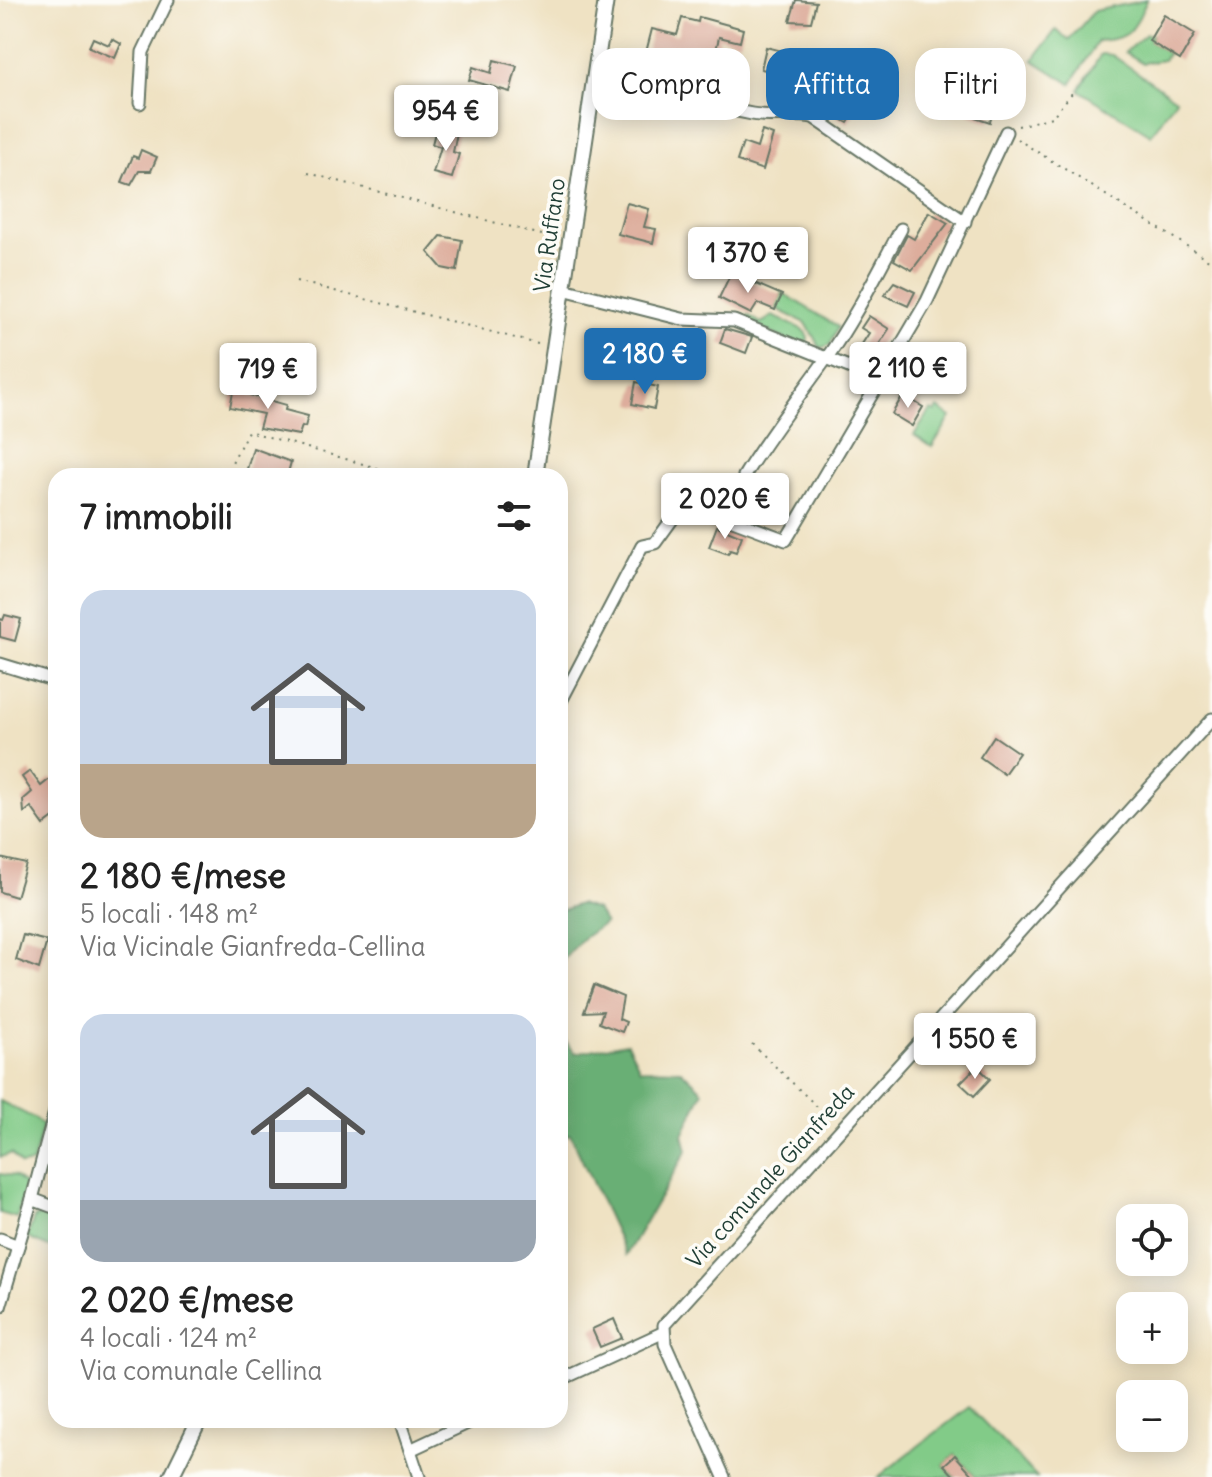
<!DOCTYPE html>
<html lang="it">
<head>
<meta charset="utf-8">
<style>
  body { margin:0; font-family:Delius,sans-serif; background:#f6f6f6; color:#222; height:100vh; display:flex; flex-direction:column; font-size:30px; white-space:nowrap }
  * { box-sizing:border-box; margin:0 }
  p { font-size:26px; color:#767676 }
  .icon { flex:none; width:44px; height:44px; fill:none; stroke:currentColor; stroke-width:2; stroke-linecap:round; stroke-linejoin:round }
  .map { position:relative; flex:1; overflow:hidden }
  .sheet { position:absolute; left:48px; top:468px; width:520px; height:960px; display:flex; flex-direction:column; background:#fff; border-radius:24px; box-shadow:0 4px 20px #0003 }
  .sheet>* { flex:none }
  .hud { position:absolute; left:592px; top:48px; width:500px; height:72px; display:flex; gap:16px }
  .tools { position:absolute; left:1116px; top:1204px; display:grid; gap:16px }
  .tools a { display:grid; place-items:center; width:72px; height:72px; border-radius:16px; background:#fff; box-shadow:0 4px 20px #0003; font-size:40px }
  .price { position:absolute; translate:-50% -68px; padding:0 18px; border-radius:8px; background:#fff; color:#222; font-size:26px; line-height:52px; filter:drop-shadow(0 2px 4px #0008) }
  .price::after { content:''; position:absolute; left:50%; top:48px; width:24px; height:18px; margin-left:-12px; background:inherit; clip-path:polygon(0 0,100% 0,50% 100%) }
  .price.active { background:#1f6fb2; color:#fff }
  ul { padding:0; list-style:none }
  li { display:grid; align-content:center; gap:16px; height:424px; padding:0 32px }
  li span { display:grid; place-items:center; height:248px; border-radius:24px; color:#555 }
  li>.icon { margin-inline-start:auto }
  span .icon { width:144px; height:144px; fill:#fffc; stroke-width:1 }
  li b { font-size:34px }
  h2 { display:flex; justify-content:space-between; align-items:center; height:96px; padding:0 32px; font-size:34px }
  .pill { padding:0 28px; border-radius:24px; background:#fff; box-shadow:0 4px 20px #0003; font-size:28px; line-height:72px }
  .pill.active { background:#1f6fb2; color:#fff }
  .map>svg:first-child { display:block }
</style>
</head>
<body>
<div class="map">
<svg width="1212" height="1477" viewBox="0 0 1212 1477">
  <rect width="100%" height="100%" fill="#fdfcf7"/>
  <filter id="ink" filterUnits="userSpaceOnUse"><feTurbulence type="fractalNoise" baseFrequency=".0125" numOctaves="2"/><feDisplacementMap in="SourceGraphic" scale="16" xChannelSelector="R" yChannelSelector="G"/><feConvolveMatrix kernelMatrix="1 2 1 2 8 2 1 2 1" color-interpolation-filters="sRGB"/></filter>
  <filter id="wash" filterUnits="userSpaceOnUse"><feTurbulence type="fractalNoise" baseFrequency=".006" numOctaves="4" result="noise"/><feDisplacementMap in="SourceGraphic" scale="32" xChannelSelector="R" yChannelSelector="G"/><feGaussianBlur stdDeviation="1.8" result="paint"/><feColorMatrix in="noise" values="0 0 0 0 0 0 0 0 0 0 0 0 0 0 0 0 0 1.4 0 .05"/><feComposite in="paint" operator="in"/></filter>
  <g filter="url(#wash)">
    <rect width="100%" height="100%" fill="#efe2c3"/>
    <g fill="#82cb88" stroke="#50845e" stroke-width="2">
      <path d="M1147,0c-15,31 -14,38 -49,41l-27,43 -38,-24 23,-30 13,10 25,-29z"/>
      <path d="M1146,34l7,1 -4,6 20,12 -6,7 -20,3 -18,-11z"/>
      <path d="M1101,54l11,1 64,44 -25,36 -72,-45z"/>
      <path d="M783,293l55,34 -8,18 -10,3 -14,-25 -31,-15z"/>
      <path d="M748,315l13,8 12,-7 31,14 4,8 -3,10 -59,-26z"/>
      <path d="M938,408l13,9 -19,30 -18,-12 17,-25 4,2z"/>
      <path d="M0,1101l34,17 9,8 -10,37 -12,2 -10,-11 -11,3z"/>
      <path d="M0,1174l14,2 11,9 -8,33 -17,-5z"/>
      <path d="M46,1212l10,2v36l-29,-12 7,-20z"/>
      <path d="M969,1407l68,70h-62l-20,-22 -11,10 11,12h-77z"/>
    </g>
    <g fill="#69af74" stroke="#447654" stroke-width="2">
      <path d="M579,904l18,6 8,13 -23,16 -22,24v-52z"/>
      <path d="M560,1035l15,18 52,-10 13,26 41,1 22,21 -20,44 4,15 -61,105 -56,-121 -10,3z"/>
    </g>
    <g id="blocks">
      <g fill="#ddad9c">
        <path d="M796,0l20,2 -5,20 -21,-1z"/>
        <path d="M1164,15l31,19 -15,26 -31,-19z"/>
        <path d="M699,17l44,12 -3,13 -21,-5 -6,27 -18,-3 -8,29 -31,-9 3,-9 -17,-4 10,-39 25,6 5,-17 16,4z"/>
        <path d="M93,38l16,7 3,-6 9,5 -6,14 -26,-11z"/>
        <path d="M766,47l20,5 -5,21 -20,-4z"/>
        <path d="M494,60l23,6 -7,26 -41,-12 4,-13 18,6z"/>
        <path d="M844,82l16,8 -5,9 6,3 -13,21 -25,-14z"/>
        <path d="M978,88l20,6 -8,28 -21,-7z"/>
        <path d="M436,129l21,4 -4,19 6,2 -7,24 -19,-5 8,-26 -9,-3z"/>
        <path d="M762,131l11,4 -10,35 -26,-9 6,-18 14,5z"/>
        <path d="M141,150l16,7 -6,14h-12l-8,14 -9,-3 11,-26 5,2z"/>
        <path d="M627,203l22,6 -5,18 12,2 -3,14 -35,-9z"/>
        <path d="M929,212l19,11 -36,47 -18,-10 13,-25 7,4z"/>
        <path d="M441,236l21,4 -5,31 -15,-3 -14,-16z"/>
        <path d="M761,245l16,10 -9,14 -16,-10z"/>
        <path d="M731,273l51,22 -7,15 -17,-7 -7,11 -32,-16z"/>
        <path d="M894,282l21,10 -7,14 -24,-11z"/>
        <path d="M869,316l20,13 -15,23 -12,-8 7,-11 -8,-5z"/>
        <path d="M725,329l27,8 -6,16 -26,-10z"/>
        <path d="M666,334l18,7 -10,21 -17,-6z"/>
        <path d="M235,382l17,4 -2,9 36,10 -1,5 23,6 -3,11 -3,-1 -3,9 -40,-7 4,-14 -33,-7z"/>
        <path d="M636,382l22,5 -4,22 -22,-5z"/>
        <path d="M903,395l20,12 -11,19 -20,-12z"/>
        <path d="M253,448l38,14 -4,14h-42z"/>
        <path d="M714,480l30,17 -8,15 -23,-11 3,-5 -8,-4z"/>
        <path d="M717,526l25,10 -6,16 -6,-2 -2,4 -19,-7z"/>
        <path d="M5,615l16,4 -6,22 -15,-4v-18l3,1z"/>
        <path d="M994,736l25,17 -15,21 -24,-17z"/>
        <path d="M30,771l11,15 10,-8 5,7v31l-12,9 -13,-18 -7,6 -1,-13 9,-8 -10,-15z"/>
        <path d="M0,858l26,6 -10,33 -16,-5z"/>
        <path d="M23,935l24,6 -8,28 -23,-9z"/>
        <path d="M594,985l29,12 -4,22 7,3 -4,10 -23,-9 4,-12 -19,1z"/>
        <path d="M977,1066l13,13 -16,17 -14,-13z"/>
        <path d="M614,1319l8,19 -22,9 -8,-18z"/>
        <path d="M955,1455l20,22h-20l-11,-12z"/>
      </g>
    </g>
  </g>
  <g filter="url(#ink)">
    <use href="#blocks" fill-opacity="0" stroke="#687766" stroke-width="2"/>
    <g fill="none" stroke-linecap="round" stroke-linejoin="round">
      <defs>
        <g id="minor">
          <path d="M595,73c52,14 104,31 157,41 22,4 39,-1 61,3l152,105"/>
          <path d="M140,103l3,-51 25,-52"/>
          <path d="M563,289l119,30 52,2 147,59"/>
          <path d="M744,476c25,-41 54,-78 82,-117 29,-41 51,-86 75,-130"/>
          <path d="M0,664l56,17"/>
          <path d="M560,703l82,-157 13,-3 21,-29 17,-9 93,35 141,-239 79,-169"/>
          <path d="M32,1199l24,-91"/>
          <path d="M0,1239l18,7"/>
          <path d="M0,1307l32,-108 24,9"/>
          <path d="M560,1380l102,-47"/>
          <path d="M400,1420l19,57"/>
          <path d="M410,1450l64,-30"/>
          <path d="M724,1477l-59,-133 -1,-19 548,-606"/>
        </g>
        <g id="tertiary">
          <path d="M535,476l71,-476"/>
          <path d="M171,1477l28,-57"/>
        </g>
      </defs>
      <use href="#minor" stroke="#687766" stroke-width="15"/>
      <use href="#tertiary" stroke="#687766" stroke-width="18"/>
      <g stroke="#687766" stroke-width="2" stroke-dasharray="2 6" stroke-linecap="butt">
        <path d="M1018,126l34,-9 21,-25"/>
        <path d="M1017,139l195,123"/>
        <path d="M308,173l249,66"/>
        <path d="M296,281l246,64"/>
        <path d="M225,476l23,-45 157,45"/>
        <path d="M752,1044l80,77"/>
      </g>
      <use href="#minor" stroke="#fff" stroke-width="11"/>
      <use href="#tertiary" stroke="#fff" stroke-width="14"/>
    </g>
  </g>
  <g text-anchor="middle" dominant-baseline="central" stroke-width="7" stroke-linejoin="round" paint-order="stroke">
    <g font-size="22" fill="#1f3d34" stroke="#fdfcf7">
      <text transform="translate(549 235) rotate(-82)">Via Ruffano</text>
      <text transform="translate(770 1176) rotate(-48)">Via comunale Gianfreda</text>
    </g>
  </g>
</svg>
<div class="tools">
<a><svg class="icon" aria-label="locate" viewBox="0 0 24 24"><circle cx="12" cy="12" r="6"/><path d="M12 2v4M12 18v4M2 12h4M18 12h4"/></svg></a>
<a>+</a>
<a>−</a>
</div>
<b class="price" style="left:446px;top:153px">954 €</b>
<b class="price" style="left:748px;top:295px">1 370 €</b>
<b class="price active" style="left:645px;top:396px">2 180 €</b>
<b class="price" style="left:908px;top:410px">2 110 €</b>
<b class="price" style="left:268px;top:411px">719 €</b>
<b class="price" style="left:725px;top:541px">2 020 €</b>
<b class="price" style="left:975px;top:1081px">1 550 €</b>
<div class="hud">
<a class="pill">Compra</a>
<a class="pill active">Affitta</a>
<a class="pill">Filtri</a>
</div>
<section class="sheet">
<h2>7 immobili<svg class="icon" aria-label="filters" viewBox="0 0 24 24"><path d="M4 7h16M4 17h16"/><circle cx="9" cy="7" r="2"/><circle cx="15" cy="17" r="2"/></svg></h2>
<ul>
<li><span style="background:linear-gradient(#c9d6e8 70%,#b9a48a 0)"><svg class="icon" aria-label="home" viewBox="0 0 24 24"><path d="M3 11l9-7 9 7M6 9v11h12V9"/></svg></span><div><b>2 180 €/mese</b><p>5 locali · 148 m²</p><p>Via Vicinale Gianfreda-Cellina</p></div></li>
<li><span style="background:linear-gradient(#c9d6e8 75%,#9aa5b1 0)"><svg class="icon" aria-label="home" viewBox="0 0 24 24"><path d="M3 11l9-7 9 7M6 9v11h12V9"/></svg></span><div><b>2 020 €/mese</b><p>4 locali · 124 m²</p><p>Via comunale Cellina</p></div></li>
</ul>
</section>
</div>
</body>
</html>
